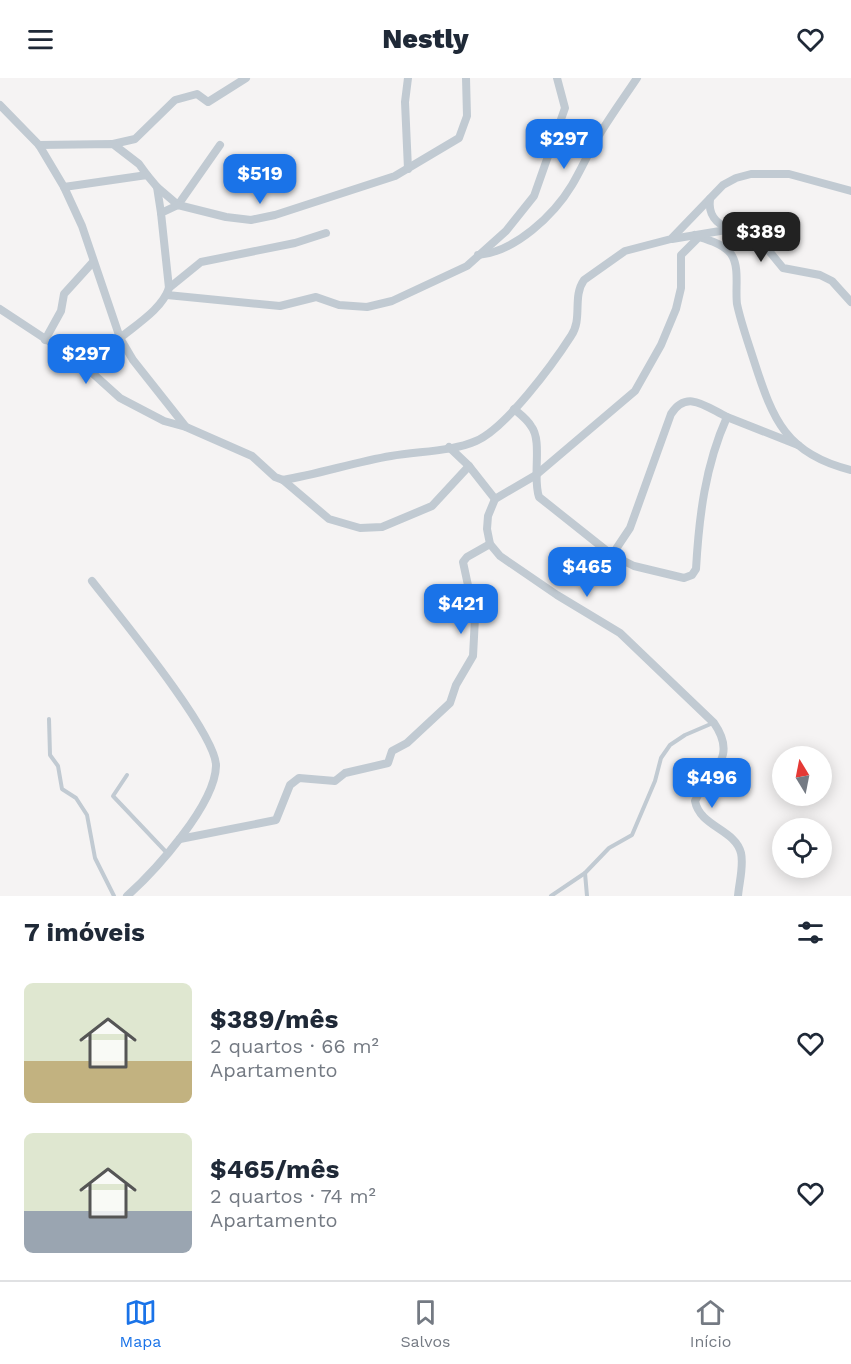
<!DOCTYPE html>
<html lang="pt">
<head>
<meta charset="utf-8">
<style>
  body { margin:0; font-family:"Work Sans",sans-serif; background:#f6f6f7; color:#1f2937; height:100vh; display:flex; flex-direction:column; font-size:22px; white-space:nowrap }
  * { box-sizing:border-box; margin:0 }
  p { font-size:20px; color:#747a83 }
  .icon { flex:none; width:33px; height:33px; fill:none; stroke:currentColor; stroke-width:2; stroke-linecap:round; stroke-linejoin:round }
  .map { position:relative; height:818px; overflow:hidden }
  .drawer { display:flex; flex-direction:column; background:#fff; flex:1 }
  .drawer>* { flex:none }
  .needle { width:39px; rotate:350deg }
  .fabs { position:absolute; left:772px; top:668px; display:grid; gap:12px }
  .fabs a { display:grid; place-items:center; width:60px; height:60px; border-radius:50%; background:#fff; box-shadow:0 3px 15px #0003; font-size:30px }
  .price { position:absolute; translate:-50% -51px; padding:0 14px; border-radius:12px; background:#1a73e8; color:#fff; font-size:20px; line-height:39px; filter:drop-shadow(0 2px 3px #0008) }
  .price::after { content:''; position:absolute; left:50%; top:36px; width:18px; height:14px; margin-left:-9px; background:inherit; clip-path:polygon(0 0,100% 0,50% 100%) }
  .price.active { background:#222; color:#fff }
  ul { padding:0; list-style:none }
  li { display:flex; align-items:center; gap:18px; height:150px; padding:0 24px }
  li span { display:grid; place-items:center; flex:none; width:168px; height:120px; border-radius:9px; color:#555 }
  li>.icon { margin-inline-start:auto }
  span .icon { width:72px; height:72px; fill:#fffc; stroke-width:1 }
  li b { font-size:26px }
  h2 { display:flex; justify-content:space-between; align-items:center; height:72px; padding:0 24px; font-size:26px }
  header { display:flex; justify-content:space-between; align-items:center; height:78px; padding:0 24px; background:#fff; font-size:27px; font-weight:800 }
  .menu { display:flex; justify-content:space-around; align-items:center; height:84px; border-top:2px solid #e0e1e3; background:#fff; font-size:16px; color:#747a83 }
  .menu a { display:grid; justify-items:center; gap:3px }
  .menu .active { color:#1a73e8 }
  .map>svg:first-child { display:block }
</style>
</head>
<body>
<header><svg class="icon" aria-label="menu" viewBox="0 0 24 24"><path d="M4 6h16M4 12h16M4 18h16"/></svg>Nestly<svg class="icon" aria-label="heart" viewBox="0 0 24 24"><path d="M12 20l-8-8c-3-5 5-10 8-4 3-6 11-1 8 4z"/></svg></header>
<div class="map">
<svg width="851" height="818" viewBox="0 0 851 818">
  <rect width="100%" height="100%" fill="#f5f3f3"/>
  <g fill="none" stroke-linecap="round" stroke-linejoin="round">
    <g stroke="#c1cad2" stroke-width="4">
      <path d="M49,641l1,36 8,11 4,23 14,9 11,17 8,43 19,38"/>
      <path d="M127,697l-14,21 54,57"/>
      <path d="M585,795l2,23"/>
      <path d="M551,818l34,-23 24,-25 23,-13 23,-54 6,-23 9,-13 15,-10 28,-12"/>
    </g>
    <g stroke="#c1cad2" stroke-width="8">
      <path d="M408,0l-3,24 3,67"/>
      <path d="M0,27l39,40 25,42 18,39 38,112 13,22 53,67 66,29 23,21 8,3c36,-6 72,-18 108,-24 27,-5 60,-4 85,-15 30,-13 77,-77 95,-105 12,-17 1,-39 13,-56l41,-29 46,-12 52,-54 13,-7 15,-4h38l62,17"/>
      <path d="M113,66l22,-5 40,-39 22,-6 11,8 38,-24"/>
      <path d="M39,67l74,-1 26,20 8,11"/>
      <path d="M64,109l83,-12 10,12 4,26"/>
      <path d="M157,109l21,18 42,-60"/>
      <path d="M710,121c-2,15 6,25 19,29"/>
      <path d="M695,157c11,5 28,8 36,19 9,13 4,34 6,50 4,19 11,38 17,57 19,59 32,93 97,109"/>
      <path d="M699,159l-18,18v33l-5,21 -15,36 -26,46 -99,84 -41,24 -7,17 -1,13 3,15 10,12 57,39 63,38 94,90c25,36 -5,48 -19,78 5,26 40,28 46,52 3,13 -2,30 -3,43"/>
      <path d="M672,161l60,-10h19l32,39 37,7 12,6 19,21"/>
      <path d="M478,177c37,-3 76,-40 94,-70 10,-17 18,-36 29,-53 11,-18 24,-36 36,-54"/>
      <path d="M169,210l32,-26 94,-19 31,-10"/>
      <path d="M167,217l113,11 36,-9 23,8 28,2 25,-6 75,-35 39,-35 28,-35 31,-88 -8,-30"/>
      <path d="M0,231l79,52 41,37 44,23 22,6"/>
      <path d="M120,260c17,-14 42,-29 49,-50l-8,-75 17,-8 48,12 25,3 24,-5 120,-39 64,-38 8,-22 -1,-38"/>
      <path d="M45,262l16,-29 3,-17 29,-32"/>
      <path d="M514,331c6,5 13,10 17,17 12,15 1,51 8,71l73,58 22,11 50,12 8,-3 4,-6c3,-52 9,-103 31,-152l71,28"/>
      <path d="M449,369l20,19 26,33"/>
      <path d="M283,402l46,39 31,9 22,-1 50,-21 37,-40"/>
      <path d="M612,477l18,-27 41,-114c16,-25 35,-7 56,3"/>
      <path d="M92,503c24,31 125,153 124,185 -1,39 -61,105 -89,130"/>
      <path d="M180,761l96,-19 14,-35 9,-7 36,3 10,-8 43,-10 4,-12 15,-8 43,-40 6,-18 17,-29 2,-38 -12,-56 4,-5 23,-13"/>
    </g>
  </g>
</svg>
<div class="fabs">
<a><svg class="needle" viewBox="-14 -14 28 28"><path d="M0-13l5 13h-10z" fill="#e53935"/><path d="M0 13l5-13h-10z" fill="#747a83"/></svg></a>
<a><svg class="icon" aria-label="locate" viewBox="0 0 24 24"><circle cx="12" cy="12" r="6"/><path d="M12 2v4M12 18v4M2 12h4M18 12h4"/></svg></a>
</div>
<b class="price" style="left:564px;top:92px">$297</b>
<b class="price" style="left:260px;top:127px">$519</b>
<b class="price active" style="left:761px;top:185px">$389</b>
<b class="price" style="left:86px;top:307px">$297</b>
<b class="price" style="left:587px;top:520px">$465</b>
<b class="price" style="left:461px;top:557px">$421</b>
<b class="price" style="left:712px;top:731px">$496</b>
</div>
<section class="drawer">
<h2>7 imóveis<svg class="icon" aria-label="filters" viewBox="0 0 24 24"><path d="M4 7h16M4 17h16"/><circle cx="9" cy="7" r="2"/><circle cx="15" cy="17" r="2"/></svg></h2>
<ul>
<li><span style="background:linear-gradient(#dfe7d0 65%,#c2b280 0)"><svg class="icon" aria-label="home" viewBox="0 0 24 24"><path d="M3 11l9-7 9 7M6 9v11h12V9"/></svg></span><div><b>$389/mês</b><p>2 quartos · 66 m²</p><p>Apartamento</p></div><svg class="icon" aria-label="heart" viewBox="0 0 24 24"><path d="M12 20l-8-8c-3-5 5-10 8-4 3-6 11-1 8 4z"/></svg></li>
<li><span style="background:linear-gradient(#dfe7d0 65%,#9aa5b1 0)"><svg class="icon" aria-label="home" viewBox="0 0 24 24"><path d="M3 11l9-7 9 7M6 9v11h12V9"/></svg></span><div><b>$465/mês</b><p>2 quartos · 74 m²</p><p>Apartamento</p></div><svg class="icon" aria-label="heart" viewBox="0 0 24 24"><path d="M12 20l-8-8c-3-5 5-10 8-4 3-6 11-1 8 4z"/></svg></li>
</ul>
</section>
<nav class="menu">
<a class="active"><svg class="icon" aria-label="map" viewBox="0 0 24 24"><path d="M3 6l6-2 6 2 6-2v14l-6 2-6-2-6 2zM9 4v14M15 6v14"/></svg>Mapa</a>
<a><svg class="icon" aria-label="saved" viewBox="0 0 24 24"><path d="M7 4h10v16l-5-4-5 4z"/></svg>Salvos</a>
<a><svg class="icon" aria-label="home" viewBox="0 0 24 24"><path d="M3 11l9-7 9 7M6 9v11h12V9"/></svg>Início</a>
</nav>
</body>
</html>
